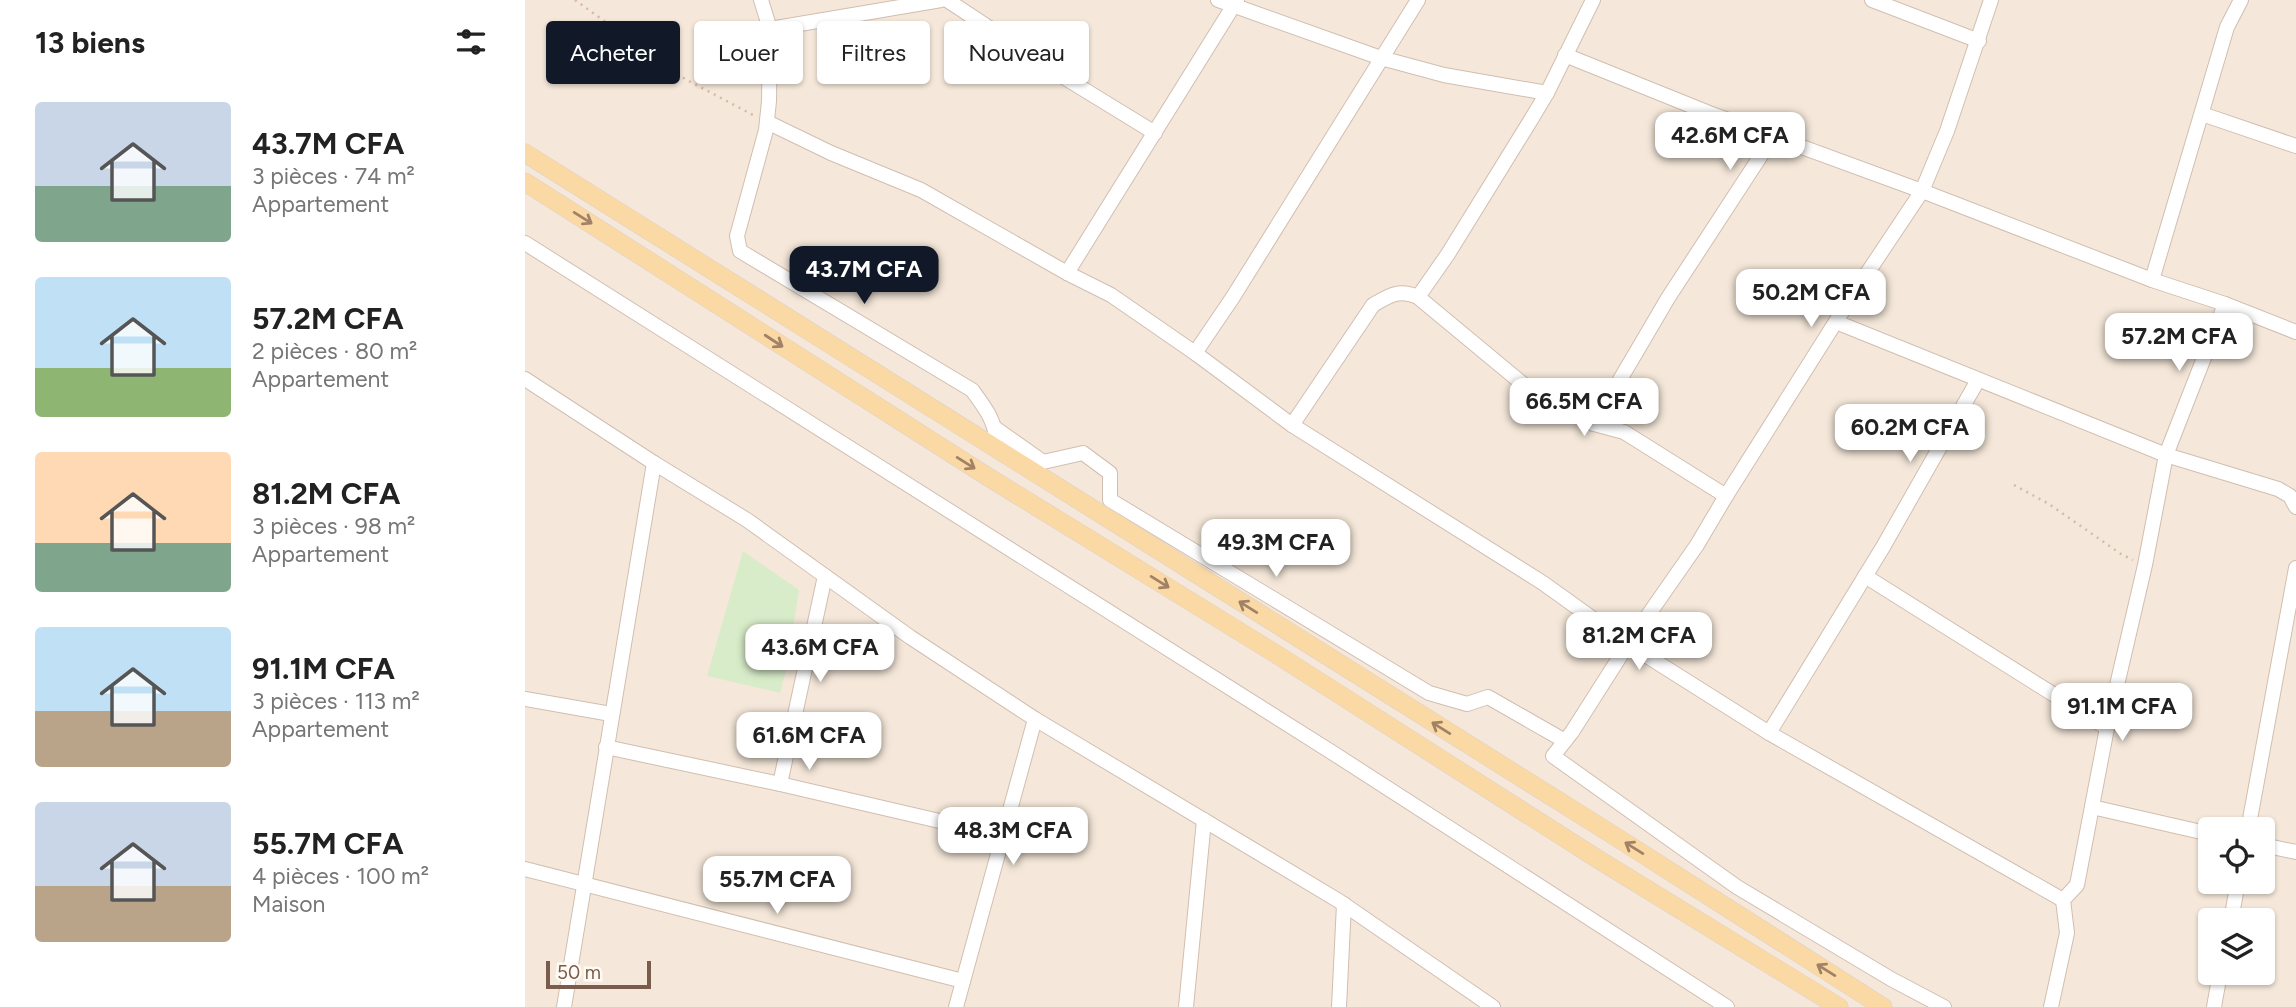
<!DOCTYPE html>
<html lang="fr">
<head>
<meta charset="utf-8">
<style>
  body { margin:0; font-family:Figtree,sans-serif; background:#f6f6f6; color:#222; height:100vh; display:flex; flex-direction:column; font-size:26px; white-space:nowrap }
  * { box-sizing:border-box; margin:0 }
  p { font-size:23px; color:#767676 }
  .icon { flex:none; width:38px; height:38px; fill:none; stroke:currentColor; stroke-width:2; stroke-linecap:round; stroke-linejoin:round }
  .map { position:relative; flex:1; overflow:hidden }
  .side { display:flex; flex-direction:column; background:#fff; width:525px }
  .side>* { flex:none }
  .hud { position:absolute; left:21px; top:21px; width:665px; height:63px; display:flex; gap:14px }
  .buttons { position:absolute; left:1673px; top:817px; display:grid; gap:14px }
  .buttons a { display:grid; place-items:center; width:77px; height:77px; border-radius:7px; background:#fff; box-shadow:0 2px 5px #0004; font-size:35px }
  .scale { position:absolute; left:21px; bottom:18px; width:105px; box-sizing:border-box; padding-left:7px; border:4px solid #7a5c4d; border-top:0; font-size:19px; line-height:24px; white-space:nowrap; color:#7a5c4d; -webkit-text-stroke:5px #fffaf3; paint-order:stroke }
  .price { position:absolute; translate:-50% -60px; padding:0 16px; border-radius:14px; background:#fff; color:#222; font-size:23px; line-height:46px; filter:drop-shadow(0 2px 4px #0008) }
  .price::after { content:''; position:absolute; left:50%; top:42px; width:21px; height:16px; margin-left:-10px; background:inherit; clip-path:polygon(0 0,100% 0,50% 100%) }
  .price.current { background:#111827; color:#fff }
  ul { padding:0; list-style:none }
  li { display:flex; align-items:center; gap:21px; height:175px; padding:0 35px }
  li span { display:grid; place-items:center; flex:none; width:196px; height:140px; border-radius:7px; color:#555 }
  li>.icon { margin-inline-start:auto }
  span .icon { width:84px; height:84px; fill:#fffc; stroke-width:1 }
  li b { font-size:30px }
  h2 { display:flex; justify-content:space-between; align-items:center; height:84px; padding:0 35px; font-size:30px }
  .chip { padding:0 24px; border-radius:7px; background:#fff; box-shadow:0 2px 5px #0004; font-size:24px; line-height:63px }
  .chip.current { background:#111827; color:#fff }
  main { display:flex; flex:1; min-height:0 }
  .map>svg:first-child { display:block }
</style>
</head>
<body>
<main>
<section class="side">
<h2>13 biens<svg class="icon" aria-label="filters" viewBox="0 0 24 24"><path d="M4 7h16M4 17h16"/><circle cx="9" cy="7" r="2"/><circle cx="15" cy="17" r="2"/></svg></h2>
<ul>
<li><span style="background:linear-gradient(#c9d6e8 60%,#7fa58c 0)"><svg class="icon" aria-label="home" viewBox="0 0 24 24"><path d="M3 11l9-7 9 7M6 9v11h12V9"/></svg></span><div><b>43.7M CFA</b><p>3 pièces · 74 m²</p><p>Appartement</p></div></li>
<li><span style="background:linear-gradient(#bfe0f5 65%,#8fb573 0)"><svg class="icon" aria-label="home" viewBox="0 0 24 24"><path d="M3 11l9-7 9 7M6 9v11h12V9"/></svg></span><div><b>57.2M CFA</b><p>2 pièces · 80 m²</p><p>Appartement</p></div></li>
<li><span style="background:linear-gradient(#ffd9b3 65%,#7fa58c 0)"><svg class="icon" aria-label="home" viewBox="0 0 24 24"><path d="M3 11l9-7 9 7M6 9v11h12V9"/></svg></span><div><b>81.2M CFA</b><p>3 pièces · 98 m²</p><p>Appartement</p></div></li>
<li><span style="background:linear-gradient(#bfe0f5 60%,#b9a48a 0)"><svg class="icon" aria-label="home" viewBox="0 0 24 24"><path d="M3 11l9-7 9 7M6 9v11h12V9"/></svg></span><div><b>91.1M CFA</b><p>3 pièces · 113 m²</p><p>Appartement</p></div></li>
<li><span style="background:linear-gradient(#c9d6e8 60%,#b9a48a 0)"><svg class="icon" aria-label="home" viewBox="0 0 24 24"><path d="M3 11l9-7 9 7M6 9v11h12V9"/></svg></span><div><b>55.7M CFA</b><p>4 pièces · 100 m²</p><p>Maison</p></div></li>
</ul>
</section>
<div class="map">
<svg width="1771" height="1007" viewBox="0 0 1771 1007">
  <rect width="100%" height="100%" fill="#fdf6ec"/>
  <path fill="#f5e8da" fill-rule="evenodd" d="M0,0h1771v1007h-1771zM1685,830h53v52h-53zM1685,920h53v53h-53z"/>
  <path fill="#d8ecc9" d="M218,551l56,39 -12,77 -7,26 -73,-17z"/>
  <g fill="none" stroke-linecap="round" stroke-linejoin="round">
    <defs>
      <g id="minor">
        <path d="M236,0l9,29 -1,72 -3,29 -29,106 3,15 232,139c11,15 22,29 24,47"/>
        <path d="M422,0l115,76 93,57"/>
        <path d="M693,0l163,58 63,17 103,18"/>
        <path d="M1347,0l107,41"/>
        <path d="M245,29l171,-29"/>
        <path d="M1040,55l144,58 213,78 230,89 73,24 71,28"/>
        <path d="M1677,114l94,32"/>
        <path d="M242,122l64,31 90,37 146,83 44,22 84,58 97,72 251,158 85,61 141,89 294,167"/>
        <path d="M0,243l808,510 394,254"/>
        <path d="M542,273l170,-273"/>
        <path d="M1627,280l75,-253 14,-27"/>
        <path d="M893,297l30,-43 84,-136 15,-25 46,-93"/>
        <path d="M1311,322l330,133 112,34 12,7 6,11"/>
        <path d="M670,353l38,-56 185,-297"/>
        <path d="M0,379l129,84 93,57 163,117 125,82 304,182 154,106"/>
        <path d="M1069,424l74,-126 105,-161"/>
        <path d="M767,425l81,-120c17,-10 25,-16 45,-8l117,97 59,30 30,8 102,64"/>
        <path d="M470,428l48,34 40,-9 27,20v27l319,193 38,11 21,-7 77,44"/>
        <path d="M1340,576l242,152"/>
        <path d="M0,699l86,15"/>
        <path d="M1244,733l114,-186 95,-167"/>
        <path d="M81,747l174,37 224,52"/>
        <path d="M255,784l45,-208"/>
        <path d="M1567,807l118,27"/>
        <path d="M1723,830l48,-262"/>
        <path d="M1738,845l33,7"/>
        <path d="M0,869l438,112"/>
        <path d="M1538,900l14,-15 30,-157 38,-163 21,-110 59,-151"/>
        <path d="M1706,920l7,-38"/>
        <path d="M39,1007l90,-544"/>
        <path d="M431,1007l79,-288"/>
        <path d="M661,1007l18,-187"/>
        <path d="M814,1007l5,-103"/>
        <path d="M1419,1007l-53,-28 -154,-92 -184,-131 19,-24 56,-88 69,-99 29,-49 126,-200 70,-105 25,-60 44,-131"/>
        <path d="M1526,1007l16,-74 -4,-33"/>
        <path d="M1689,1007l6,-34"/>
      </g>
      <g id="major">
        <path d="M0,153l1088,682 270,172"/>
        <path d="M0,182l460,293 291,179 320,204 243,149"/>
      </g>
    </defs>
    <use href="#minor" stroke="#d1beb0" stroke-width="16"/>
    <use href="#major" stroke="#dad1cd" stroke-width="19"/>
    <g stroke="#d9b8a5" stroke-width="2.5" stroke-dasharray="2 5" stroke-linecap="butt">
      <path d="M50,0l110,79 70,37"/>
      <path d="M1489,485l35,19 72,50 12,6"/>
    </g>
    <use href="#minor" stroke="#fff" stroke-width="14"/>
    <use href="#major" stroke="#fbd9a5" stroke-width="18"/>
  </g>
  <defs><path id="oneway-shaft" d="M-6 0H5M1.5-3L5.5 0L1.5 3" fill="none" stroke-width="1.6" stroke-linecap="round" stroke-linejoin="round" transform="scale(1.75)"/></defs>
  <g stroke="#a18267">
    <use href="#oneway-shaft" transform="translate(58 218) rotate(32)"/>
    <use href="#oneway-shaft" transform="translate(249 341) rotate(33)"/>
    <use href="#oneway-shaft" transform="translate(441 463) rotate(32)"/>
    <use href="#oneway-shaft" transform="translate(635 582) rotate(32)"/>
    <use href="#oneway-shaft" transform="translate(723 607) rotate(-148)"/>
    <use href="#oneway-shaft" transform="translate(916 728) rotate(-148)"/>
    <use href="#oneway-shaft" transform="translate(1109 848) rotate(-148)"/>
    <use href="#oneway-shaft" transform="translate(1301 970) rotate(-148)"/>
  </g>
</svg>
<div class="buttons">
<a><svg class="icon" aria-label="locate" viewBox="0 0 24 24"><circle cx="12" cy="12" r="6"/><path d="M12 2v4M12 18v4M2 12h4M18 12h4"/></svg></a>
<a><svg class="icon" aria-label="layers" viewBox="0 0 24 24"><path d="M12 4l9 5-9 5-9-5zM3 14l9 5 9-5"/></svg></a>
</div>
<div class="scale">50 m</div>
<b class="price" style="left:1205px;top:172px">42.6M CFA</b>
<b class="price current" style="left:339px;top:306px">43.7M CFA</b>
<b class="price" style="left:1286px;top:329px">50.2M CFA</b>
<b class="price" style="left:1654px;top:373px">57.2M CFA</b>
<b class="price" style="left:1059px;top:438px">66.5M CFA</b>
<b class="price" style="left:1385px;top:464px">60.2M CFA</b>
<b class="price" style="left:751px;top:579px">49.3M CFA</b>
<b class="price" style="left:1114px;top:672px">81.2M CFA</b>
<b class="price" style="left:295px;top:684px">43.6M CFA</b>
<b class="price" style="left:1597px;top:743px">91.1M CFA</b>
<b class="price" style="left:284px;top:772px">61.6M CFA</b>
<b class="price" style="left:488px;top:867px">48.3M CFA</b>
<b class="price" style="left:252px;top:916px">55.7M CFA</b>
<div class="hud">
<a class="chip current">Acheter</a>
<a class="chip">Louer</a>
<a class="chip">Filtres</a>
<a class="chip">Nouveau</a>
</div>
</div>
</main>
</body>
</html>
